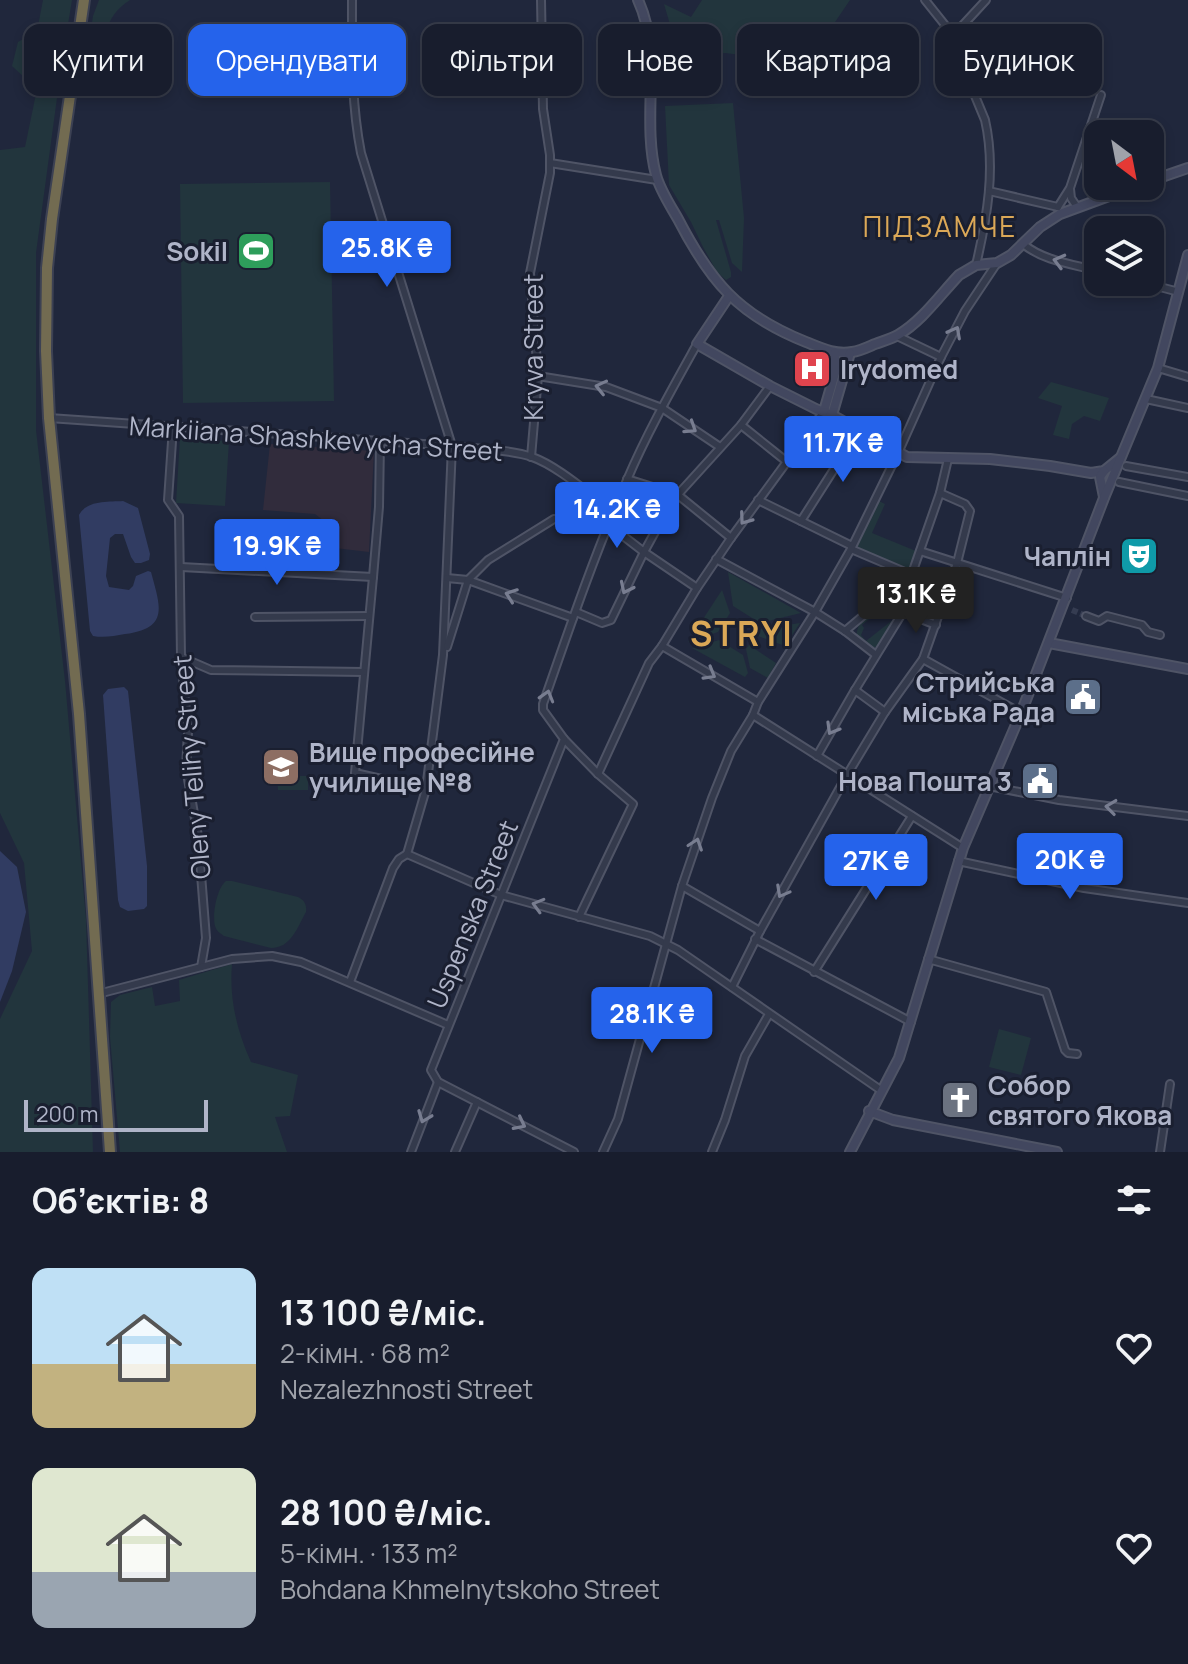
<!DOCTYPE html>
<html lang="uk">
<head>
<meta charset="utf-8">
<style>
  body { margin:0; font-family:Manrope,sans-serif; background:#252a39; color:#f1f3f6; height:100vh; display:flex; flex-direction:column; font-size:30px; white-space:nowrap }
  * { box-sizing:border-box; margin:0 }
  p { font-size:26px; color:#9fa2aa }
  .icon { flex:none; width:44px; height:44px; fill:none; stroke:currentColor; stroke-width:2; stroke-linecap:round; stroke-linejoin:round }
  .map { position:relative; height:1152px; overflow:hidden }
  .details { display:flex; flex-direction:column; background:#181d2d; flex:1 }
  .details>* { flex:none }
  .top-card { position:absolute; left:24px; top:24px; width:1140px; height:72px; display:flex; gap:16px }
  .needle { width:52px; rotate:148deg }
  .tools { position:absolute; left:1084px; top:120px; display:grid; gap:16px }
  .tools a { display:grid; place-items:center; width:80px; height:80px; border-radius:16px; background:#181d2d; box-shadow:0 4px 12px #0003,0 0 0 2px #363b49; font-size:40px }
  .scale { position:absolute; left:24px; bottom:20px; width:184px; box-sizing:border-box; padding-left:8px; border:4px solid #afb4c8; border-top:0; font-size:22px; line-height:28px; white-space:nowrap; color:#afb4c8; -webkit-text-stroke:6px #1a1f30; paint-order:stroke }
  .price { position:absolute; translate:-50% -68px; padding:0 18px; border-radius:8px; background:#2563eb; color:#fff; font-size:26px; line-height:52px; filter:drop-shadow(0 2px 4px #0008) }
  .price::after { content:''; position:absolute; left:50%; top:48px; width:24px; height:18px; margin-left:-12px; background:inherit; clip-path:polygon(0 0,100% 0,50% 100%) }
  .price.on { background:#222; color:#fff }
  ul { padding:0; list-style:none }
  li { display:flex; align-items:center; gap:24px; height:200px; padding:0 32px }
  li span { display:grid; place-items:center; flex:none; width:224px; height:160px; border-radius:16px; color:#555 }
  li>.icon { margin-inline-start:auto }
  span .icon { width:96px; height:96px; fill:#fffc; stroke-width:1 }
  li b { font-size:34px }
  h2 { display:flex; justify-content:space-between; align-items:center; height:96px; padding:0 32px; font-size:34px }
  .pill { padding:0 28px; border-radius:16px; background:#181d2d; box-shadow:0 4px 12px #0003,0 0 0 2px #363b49; font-size:28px; line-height:72px }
  .pill.on { background:#2563eb; color:#fff }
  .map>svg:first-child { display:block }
</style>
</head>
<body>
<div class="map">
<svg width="1188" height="1152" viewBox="0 0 1188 1152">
  <rect width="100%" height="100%" fill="#20273c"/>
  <path fill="#312c3c" d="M270,444l104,7 -5,101 -34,-4 1,-18 -21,-16 -52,-4z"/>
  <g fill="#22353d">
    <path d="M43,0h29l-10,61 -26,192v177l29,251 21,238 7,233h-93v-133l32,-68 -8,-88 -24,-50v-663l25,-3 12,-58 -25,-23 6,-24 19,-11z"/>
    <path d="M99,0h31c-27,17 -26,41 -30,69l6,2 5,7c-4,15 -21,18 -28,3l10,-65z"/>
    <path d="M702,0h148l-19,28 3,5 -26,30 -83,-10 -29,4 -6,-21 -19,-8 -7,-24 27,13z"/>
    <path d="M733,103l11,115 -2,54 -10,-9 -13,-43h-3l15,52v5l-5,3 -9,-8 -14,-25 -12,-25 -22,-37 -4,-79z"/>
    <path d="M330,182l4,219 -151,2 -3,-219z"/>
    <path d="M1051,382l58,16 -9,23 -16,-5 -12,8 -3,15 -16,-4 9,-29 -24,-8z"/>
    <path d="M180,438l49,3 -4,65 -49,-3z"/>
    <path d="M879,501l6,3 -13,29 44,18 -8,19 -53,-24z"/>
    <path d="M728,572l73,41 -41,10 -27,-17z"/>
    <path d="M722,590l8,23 -12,19 -30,10z"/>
    <path d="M886,601l2,2 -26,22 2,3 -3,7 5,6 33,-26 -19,29 -3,3 -5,1 -15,-13c-1,-15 18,-25 29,-34z"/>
    <path d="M800,623l-15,23 -30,-11 5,-6z"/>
    <path d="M719,640l24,15 5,18 -3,4 -53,-29z"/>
    <path d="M749,645l27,18 -8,15 -18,-10 -4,-19z"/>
    <path d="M277,776h31v14h-30z"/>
    <path d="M226,881h6l66,16c6,3 9,7 8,15 -9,16 -15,36 -35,36l-47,-12c-4,-3 -7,-4 -9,-10 -3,-12 2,-38 11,-45z"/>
    <path d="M232,964c-3,35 5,67 19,98l47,13 -8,41 -15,1 12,35h-167l-10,-115 1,-35 9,-7 32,-8 3,19 25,-5 -1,-21z"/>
    <path d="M999,1029l32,9 -10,37 -32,-8z"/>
  </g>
  <g fill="#313c62">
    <path d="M123,501l15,7 12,46 -1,6 -8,3h-6l-4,-6 -8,-23h-8l-5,4 -4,38 3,11 20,3 4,-4 3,-10 12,-5 3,1c9,34 19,56 -26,62 -11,2 -21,4 -32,2l-3,-5 -11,-116c8,-15 29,-13 44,-14z"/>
    <path d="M124,687l4,4 19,175v40l-3,3 -16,2 -8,-4 -2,-7 -15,-205 5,-6z"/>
    <path d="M0,851l17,16 9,45 -14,59 -12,31z"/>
  </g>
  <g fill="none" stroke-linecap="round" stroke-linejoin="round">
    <path stroke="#353c51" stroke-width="6" stroke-dasharray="6 3" stroke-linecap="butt" d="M1072,610l14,6"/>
    <defs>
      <g id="street">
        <path d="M352,0c0,52 -1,102 9,153l91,293 -9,209 -17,134 -19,65"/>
        <path d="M925,0l20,25 6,13 34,82c11,48 2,98 -9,145"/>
        <path d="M951,38l35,-38"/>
        <path d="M550,163l107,17"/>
        <path d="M1070,189l1,9 6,9"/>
        <path d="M989,191l69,16"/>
        <path d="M1058,207l12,-19 31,-93"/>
        <path d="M1023,244c21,17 49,20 75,27"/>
        <path d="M1141,282l38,10"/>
        <path d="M897,336l44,21"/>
        <path d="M1158,368l30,9"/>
        <path d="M538,376l68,11 56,21 58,39"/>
        <path d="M1146,399l42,9"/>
        <path d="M49,418l403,28c23,3 58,3 80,11 26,9 58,38 82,55"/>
        <path d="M741,425l45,36"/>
        <path d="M173,427l-5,73 11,16 2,141 7,75 -2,36 12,68 8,102 -5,29"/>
        <path d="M380,441l-1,66 -6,70 -18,196 71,16"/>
        <path d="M531,457l7,-81 -8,-103 20,-100v-18l-7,-46 -2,-109"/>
        <path d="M1126,466l62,11"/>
        <path d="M627,479l51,16 53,43"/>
        <path d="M1119,482l69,14"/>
        <path d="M758,500l94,46"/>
        <path d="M801,521l58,-91"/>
        <path d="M609,525l35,27 53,36"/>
        <path d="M851,549l61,26"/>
        <path d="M920,551l147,47"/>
        <path d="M716,559l99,53 30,19 31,24"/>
        <path d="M181,567l192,10"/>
        <path d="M447,578l21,2 105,38"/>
        <path d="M576,612l26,11 9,-3 33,-68 28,-51 69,-76 29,-39"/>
        <path d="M903,612l-2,-7 39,-112 8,-34"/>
        <path d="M903,612l33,13"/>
        <path d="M1086,616l13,5 8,-5 35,9 6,7 12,3"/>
        <path d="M255,617l114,-1"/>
        <path d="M845,631l64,-54"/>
        <path d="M662,646l96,56"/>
        <path d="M447,647l21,-67 20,-20 66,-41"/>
        <path d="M181,657l30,13 153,2"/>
        <path d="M923,659l98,54"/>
        <path d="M855,690l30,22"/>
        <path d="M753,715l210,133"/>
        <path d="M564,739l34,35 35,30 -54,113"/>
        <path d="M817,756l38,-66 48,-78"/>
        <path d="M598,774l51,-111 13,-17 35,-58 34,-50 93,-127"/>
        <path d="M989,786l70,14 129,16"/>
        <path d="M407,854l94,41 149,41 28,14 204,141"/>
        <path d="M958,861l126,27 104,15"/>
        <path d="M682,886l78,45"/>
        <path d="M755,939l156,83"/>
        <path d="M928,959l118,33 19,58 3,3 9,1"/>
        <path d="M814,972l98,-156"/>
        <path d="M350,982l43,-114 6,-9 8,-5"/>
        <path d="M732,987l28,-56 87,-156 38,-63 38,-53 34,-96 13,-52 -5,-7 -25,-11"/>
        <path d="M98,994l134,-35 40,-3 29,6 147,63"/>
        <path d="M411,1152l27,-70"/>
        <path d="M455,1152l22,-50"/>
        <path d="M574,1152l-136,-70 -7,-12 133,-331 -21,-29v-6c26,-75 52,-151 84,-224 20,-47 45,-91 70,-136"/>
        <path d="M603,1152l15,-33 64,-233 30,-88 19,-47 22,-36 5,-13 57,-90 36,-63 47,-96 43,-96 24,-46 32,-48"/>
        <path d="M712,1152l13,-32 20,-64 24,-42"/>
        <path d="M1160,1152l10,-68"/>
      </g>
      <g id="secondary">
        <path d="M638,0c25,54 3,118 18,175 4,15 14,30 22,44 32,62 60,96 128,123 15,6 29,13 46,10 8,-1 16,-5 23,-8 8,-3 16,-5 23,-9 24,-14 42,-40 61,-60l17,-10 21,-2 14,-8 29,-28 20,-13 76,-28"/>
        <path d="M1150,181l38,-13"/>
        <path d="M729,296l-32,48 73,42 46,23 16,6 75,42 83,2 60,7 41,7 13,-2 16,-13"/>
        <path d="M824,411l11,-38v-20"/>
        <path d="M832,415l18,-62"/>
        <path d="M1104,471l-4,6 4,20"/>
        <path d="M1049,643l139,26"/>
        <path d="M869,1111l24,9 164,32"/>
        <path d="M850,1152l49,-94 64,-210 58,-135 83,-215 54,-130 30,-113"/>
      </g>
      <path id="highway" d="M84,0l-32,219 -5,49 -1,83 3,67 30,296 31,438"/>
    </defs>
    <use href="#street" stroke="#4f5466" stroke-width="10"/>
    <use href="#secondary" stroke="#4f5466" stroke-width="12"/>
    <use href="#highway" stroke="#3c4153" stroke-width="14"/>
    <use href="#street" stroke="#343a4c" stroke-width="6"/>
    <use href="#secondary" stroke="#42475f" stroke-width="8"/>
    <use href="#highway" stroke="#726b51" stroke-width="10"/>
  </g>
  <defs><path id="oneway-chevron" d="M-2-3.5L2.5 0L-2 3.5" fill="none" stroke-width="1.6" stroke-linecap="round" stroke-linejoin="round" transform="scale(2)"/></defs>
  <g stroke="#787d90">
    <use href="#oneway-chevron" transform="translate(1059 261) rotate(-165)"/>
    <use href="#oneway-chevron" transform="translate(955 332) rotate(-62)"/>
    <use href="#oneway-chevron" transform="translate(601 387) rotate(-167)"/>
    <use href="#oneway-chevron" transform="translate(691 428) rotate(33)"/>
    <use href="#oneway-chevron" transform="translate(745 519) rotate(126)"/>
    <use href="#oneway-chevron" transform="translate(626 588) rotate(116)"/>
    <use href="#oneway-chevron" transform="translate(511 595) rotate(-160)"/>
    <use href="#oneway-chevron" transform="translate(710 674) rotate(30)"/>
    <use href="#oneway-chevron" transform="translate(547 696) rotate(-74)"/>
    <use href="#oneway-chevron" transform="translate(832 729) rotate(120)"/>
    <use href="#oneway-chevron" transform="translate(1111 807) rotate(-173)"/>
    <use href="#oneway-chevron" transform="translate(696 844) rotate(-71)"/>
    <use href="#oneway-chevron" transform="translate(782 892) rotate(119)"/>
    <use href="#oneway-chevron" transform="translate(538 905) rotate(-164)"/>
    <use href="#oneway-chevron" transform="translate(424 1117) rotate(111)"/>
    <use href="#oneway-chevron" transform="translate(520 1124) rotate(27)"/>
  </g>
  <defs>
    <symbol id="stadium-square" viewBox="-11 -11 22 22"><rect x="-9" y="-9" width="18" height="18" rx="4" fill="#2e9e5b" stroke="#1a1f30"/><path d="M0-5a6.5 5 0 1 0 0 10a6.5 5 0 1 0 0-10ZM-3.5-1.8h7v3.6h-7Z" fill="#fff"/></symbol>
    <symbol id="hospital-square" viewBox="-11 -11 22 22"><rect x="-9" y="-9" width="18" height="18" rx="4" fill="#e0444e" stroke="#1a1f30"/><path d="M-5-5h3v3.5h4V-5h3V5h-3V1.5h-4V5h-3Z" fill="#fff"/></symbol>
    <symbol id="theatre-square" viewBox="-11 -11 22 22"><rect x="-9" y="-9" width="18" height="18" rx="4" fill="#0f9aa8" stroke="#1a1f30"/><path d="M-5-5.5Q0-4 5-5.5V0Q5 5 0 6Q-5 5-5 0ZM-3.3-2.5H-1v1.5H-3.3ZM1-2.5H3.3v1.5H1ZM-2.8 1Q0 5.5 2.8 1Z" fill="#fff"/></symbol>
    <symbol id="civic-square" viewBox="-11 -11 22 22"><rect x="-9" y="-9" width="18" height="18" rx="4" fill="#5c6f8a" stroke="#1a1f30"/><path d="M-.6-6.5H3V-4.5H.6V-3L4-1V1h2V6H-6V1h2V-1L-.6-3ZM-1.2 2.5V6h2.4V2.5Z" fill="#fff"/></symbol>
    <symbol id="university-square" viewBox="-11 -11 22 22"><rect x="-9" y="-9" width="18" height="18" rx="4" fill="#8d6e63" stroke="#1a1f30"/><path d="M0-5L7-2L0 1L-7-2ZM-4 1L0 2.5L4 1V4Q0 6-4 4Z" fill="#fff"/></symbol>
    <symbol id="church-square" viewBox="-11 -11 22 22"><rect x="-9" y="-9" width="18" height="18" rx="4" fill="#6b7280" stroke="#1a1f30"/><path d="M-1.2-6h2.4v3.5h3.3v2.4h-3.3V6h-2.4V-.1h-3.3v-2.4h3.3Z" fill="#fff"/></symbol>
  </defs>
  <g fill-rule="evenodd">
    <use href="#stadium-square" x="234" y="229" width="44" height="44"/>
    <use href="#hospital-square" x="790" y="347" width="44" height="44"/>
    <use href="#theatre-square" x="1117" y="534" width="44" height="44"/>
    <use href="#civic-square" x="1061" y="675" width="44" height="44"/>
    <use href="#university-square" x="259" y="745" width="44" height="44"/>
    <use href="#civic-square" x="1018" y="759" width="44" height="44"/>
    <use href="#church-square" x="938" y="1078" width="44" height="44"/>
  </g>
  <g text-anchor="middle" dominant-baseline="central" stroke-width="6" stroke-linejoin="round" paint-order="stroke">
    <g font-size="26" font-weight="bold" fill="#afb4c8" stroke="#1a1f30" text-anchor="end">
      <text x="228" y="251">Sokil</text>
      <text x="840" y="369" text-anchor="start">Irydomed</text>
      <text x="1111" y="556">Чаплін</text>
      <text x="1055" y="682">Стрийська<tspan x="1055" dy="30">міська Рада</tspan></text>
      <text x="309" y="752" text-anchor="start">Вище професійне<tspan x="309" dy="30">училище №8</tspan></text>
      <text x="1012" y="781">Нова Пошта 3</text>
      <text x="988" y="1085" text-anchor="start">Собор<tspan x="988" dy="30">святого Якова</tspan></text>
    </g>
    <g font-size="26" fill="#afb4c8" stroke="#1a1f30">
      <text transform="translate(533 347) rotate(-90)">Kryva Street</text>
      <text transform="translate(316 438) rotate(4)">Markiiana Shashkevycha Street</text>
      <text transform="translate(191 767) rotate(-95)">Oleny Telihy Street</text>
      <text transform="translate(472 914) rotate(-68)">Uspenska Street</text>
    </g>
    <g font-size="28" letter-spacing="2" fill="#dba857" stroke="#1a1f30">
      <text x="940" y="226">ПІДЗАМЧЕ</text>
    </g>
    <g font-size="34" font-weight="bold" letter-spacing="2" fill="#dba857" stroke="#1a1f30">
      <text x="742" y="633">STRYI</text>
    </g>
  </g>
</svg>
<div class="tools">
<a><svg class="needle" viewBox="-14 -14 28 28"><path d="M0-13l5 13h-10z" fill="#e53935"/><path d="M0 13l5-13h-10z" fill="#9fa2aa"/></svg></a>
<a><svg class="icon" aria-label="layers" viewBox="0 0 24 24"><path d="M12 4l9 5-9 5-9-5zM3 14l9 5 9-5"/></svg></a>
</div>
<div class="scale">200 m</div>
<b class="price" style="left:387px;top:289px">25.8K ₴</b>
<b class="price" style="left:843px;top:484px">11.7K ₴</b>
<b class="price" style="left:617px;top:550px">14.2K ₴</b>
<b class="price" style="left:277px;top:587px">19.9K ₴</b>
<b class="price on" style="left:916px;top:635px">13.1K ₴</b>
<b class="price" style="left:1070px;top:901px">20K ₴</b>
<b class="price" style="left:876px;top:902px">27K ₴</b>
<b class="price" style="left:652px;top:1055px">28.1K ₴</b>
<div class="top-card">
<a class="pill">Купити</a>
<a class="pill on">Орендувати</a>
<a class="pill">Фільтри</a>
<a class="pill">Нове</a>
<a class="pill">Квартира</a>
<a class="pill">Будинок</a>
</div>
</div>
<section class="details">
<h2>Об’єктів: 8<svg class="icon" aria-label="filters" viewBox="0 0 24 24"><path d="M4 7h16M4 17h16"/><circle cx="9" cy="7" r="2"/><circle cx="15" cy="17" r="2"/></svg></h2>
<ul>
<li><span style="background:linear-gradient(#bfe0f5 60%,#c2b280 0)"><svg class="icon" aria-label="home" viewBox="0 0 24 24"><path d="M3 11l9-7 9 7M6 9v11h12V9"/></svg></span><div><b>13 100 ₴/міс.</b><p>2-кімн. · 68 m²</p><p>Nezalezhnosti Street</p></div><svg class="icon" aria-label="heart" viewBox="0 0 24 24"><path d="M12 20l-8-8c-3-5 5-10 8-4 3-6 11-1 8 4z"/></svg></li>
<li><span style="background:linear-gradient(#dfe7d0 65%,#9aa5b1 0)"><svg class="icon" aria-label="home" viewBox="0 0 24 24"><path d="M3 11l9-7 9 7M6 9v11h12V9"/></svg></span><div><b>28 100 ₴/міс.</b><p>5-кімн. · 133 m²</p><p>Bohdana Khmelnytskoho Street</p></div><svg class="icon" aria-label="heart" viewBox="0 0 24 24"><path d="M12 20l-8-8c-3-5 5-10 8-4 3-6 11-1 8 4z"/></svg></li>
</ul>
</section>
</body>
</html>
